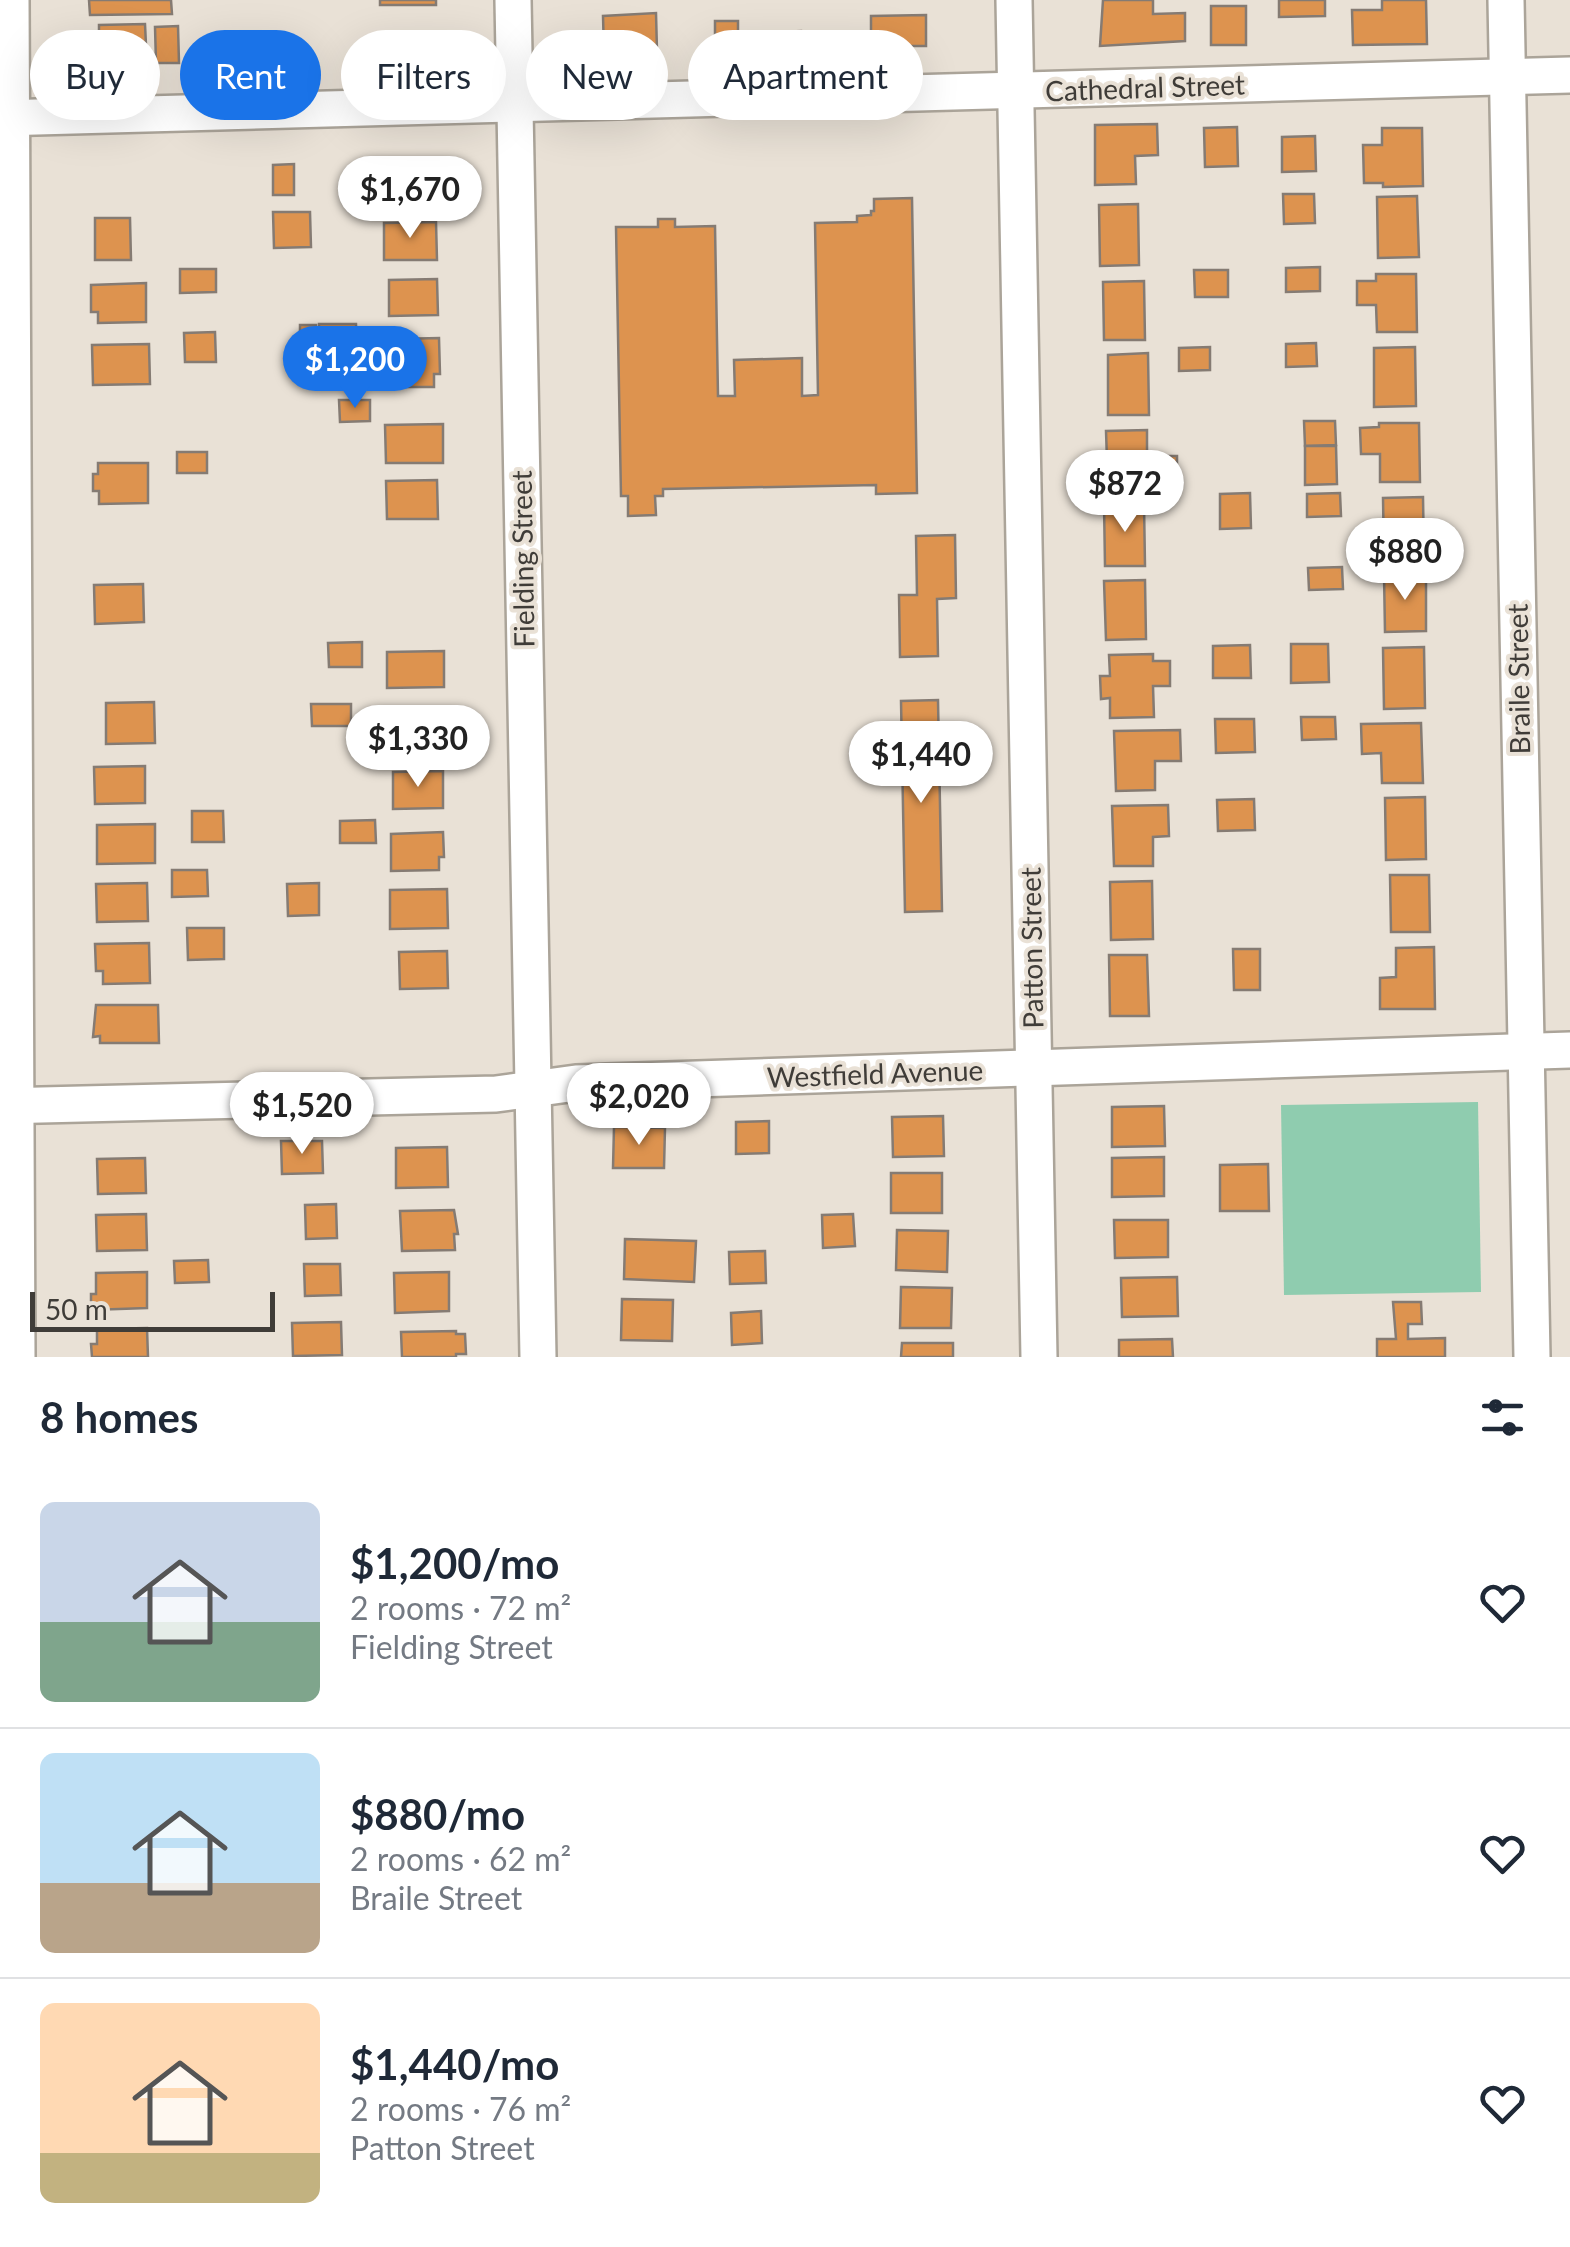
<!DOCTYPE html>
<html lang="en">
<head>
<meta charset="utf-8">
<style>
  body { margin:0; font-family:Lato,sans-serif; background:#f6f6f7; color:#1f2937; height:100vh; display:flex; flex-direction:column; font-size:38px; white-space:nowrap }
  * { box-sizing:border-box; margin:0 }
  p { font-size:32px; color:#747a83 }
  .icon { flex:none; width:55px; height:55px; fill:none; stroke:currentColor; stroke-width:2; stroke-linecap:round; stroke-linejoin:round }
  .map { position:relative; height:1357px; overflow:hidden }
  .panel { display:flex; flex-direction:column; background:#fff; flex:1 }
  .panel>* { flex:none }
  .hud { position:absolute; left:30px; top:30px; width:1000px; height:90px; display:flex; gap:20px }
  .scale { position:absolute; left:30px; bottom:25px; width:245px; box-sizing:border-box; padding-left:10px; border:5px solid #3f3c38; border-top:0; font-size:28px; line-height:35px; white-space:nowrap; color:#3f3c38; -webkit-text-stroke:8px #e9e1d6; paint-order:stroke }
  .price { position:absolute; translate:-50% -85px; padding:0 22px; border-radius:35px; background:#fff; color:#222; font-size:32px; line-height:65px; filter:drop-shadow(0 2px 5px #0008) }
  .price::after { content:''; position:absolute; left:50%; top:60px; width:30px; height:22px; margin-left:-15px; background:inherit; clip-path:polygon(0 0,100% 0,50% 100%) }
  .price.current { background:#1a73e8; color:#fff }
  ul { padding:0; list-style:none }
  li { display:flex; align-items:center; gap:30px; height:250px; padding:0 40px }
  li+li { border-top:2px solid #e0e1e3 }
  li span { display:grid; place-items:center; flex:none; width:280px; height:200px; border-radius:15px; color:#555 }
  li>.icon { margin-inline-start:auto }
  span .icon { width:120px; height:120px; fill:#fffc; stroke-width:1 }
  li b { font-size:42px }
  h2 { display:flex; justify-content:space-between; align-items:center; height:120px; padding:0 40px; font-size:42px }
  .pill { padding:0 35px; border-radius:45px; background:#fff; box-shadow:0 10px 40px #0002; font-size:35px; line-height:90px }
  .pill.current { background:#1a73e8; color:#fff }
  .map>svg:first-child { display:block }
</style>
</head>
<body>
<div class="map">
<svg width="1570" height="1357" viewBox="0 0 1570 1357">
  <rect width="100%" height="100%" fill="#e9e1d6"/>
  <path fill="#8fccaf" d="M1478,1102l3,190 -197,3 -3,-190z"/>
  <g fill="#dd934f" stroke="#857b73" stroke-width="2.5">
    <path d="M89,0h82l1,14 -82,1z"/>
    <rect x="380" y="0" width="56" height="5"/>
    <path d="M1103,0h50v14l32,-1v28l-85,5z"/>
    <path d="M1279,0h46v16l-46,1z"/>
    <path d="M1382,0h44l1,44 -74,1 -1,-35h30z"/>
    <rect x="1211" y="6" width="35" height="39"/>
    <path d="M656,13l1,38 -53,2 -1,-37z"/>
    <path d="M926,15v31h-55v-30z"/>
    <rect x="715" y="21" width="23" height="40"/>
    <path d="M145,24l2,42 -56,2v-29l8,-1v-13z"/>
    <path d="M178,26l1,37h-23l-1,-36z"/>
    <path d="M801,31l2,30 -21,1 -2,-30z"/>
    <path d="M1157,124l1,31 -23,1 1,28 -41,1v-60z"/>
    <path d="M1237,127l1,39 -33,1 -1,-39z"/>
    <path d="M1382,128h40l1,58 -40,1v-4h-19l-1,-38h19z"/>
    <path d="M1315,136l1,35 -34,1v-35z"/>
    <path d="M294,164v31h-21v-30z"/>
    <path d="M436,164v35l-49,1 -1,-35z"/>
    <path d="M1283,194h31l1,29 -31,1z"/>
    <path d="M1417,196l2,61 -41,1 -1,-61z"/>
    <path d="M912,198l5,295 -41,1v-9l-213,4v7h-8l1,19 -28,1v-20h-7l-5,-269h42v-8h17v8l40,-1 3,170h17l-1,-36 68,-2v38l16,-1 -3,-172 42,-1v-6l14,-1v-4h3v-12z"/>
    <path d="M1138,204l1,61 -39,1 -1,-61z"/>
    <path d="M273,212h37l1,35 -37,1z"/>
    <path d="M95,218h35l1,42h-36z"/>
    <path d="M436,222l1,38h-53v-37z"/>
    <path d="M1320,267v24l-34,1v-24z"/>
    <path d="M180,269h36v23l-36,1z"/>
    <path d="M1194,270h34v27h-33z"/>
    <path d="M1376,274h40l1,58h-40l-1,-27h-19v-24h19z"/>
    <path d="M437,279l1,36 -49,1v-36z"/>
    <path d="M1144,281l1,59h-41l-1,-58z"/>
    <path d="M146,283v39l-48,1v-11h-7v-27z"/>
    <path d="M319,324h37l1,28h-38z"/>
    <rect x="300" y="325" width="16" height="27"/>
    <path d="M215,332l1,30h-31l-1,-29z"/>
    <path d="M439,338l1,36h-6v13h-37l-1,-48z"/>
    <path d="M1316,343l1,23 -31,1v-23z"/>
    <path d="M149,344l1,40 -57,1 -1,-40z"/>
    <path d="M1210,347v23l-31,1v-23z"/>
    <path d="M1415,347l1,59 -42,1v-59z"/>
    <path d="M1148,353l1,62h-41v-60z"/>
    <path d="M339,400h31v21l-30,1z"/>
    <path d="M1304,421h31l1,24 -31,1z"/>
    <path d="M1379,423h40l1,59h-40v-28h-19l-1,-26 19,-1z"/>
    <path d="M443,424v39h-57l-1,-38z"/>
    <path d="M1147,430v26h30v33l-69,1 -2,-59z"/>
    <path d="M1305,446h31l1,38 -32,1z"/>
    <rect x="177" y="452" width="30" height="21"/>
    <path d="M98,463h50v40l-49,1v-13h-6v-17h5z"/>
    <path d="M437,480l1,39h-51l-1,-38z"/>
    <path d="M1250,493l1,35 -31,1v-35z"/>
    <path d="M1340,493l1,23 -34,1v-23z"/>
    <path d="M1423,497l1,60 -40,1 -1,-60z"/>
    <path d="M1104,504h40l1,62h-40z"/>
    <path d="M955,535l1,63 -19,1 1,57 -38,1 -1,-62h18l-1,-59z"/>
    <path d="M1342,567l1,22 -34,1 -1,-22z"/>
    <path d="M1384,574h42v57l-41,1z"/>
    <path d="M1145,580l1,59 -40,1 -2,-59z"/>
    <path d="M143,584l1,38 -49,2 -1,-39z"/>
    <path d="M362,642v25h-33l-1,-24z"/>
    <path d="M1291,644h37l1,38 -38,1z"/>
    <path d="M1250,645l1,33h-38v-32z"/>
    <path d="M1424,647l1,61 -41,1 -1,-61z"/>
    <path d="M444,651v36l-57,1v-36z"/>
    <path d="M1153,654v7h17v25h-17l1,31 -44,1v-20l-9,1 -1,-23h10l-1,-21z"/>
    <path d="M938,700l4,211 -37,1 -4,-211z"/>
    <path d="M154,702l1,41 -49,1v-41z"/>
    <path d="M311,704h40v22h-39z"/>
    <path d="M436,709v15l5,-1 1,13h-6v11l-39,1 -1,-38z"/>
    <path d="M1301,717h34l1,22 -34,1z"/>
    <path d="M1215,719h39l1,33 -39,1z"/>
    <path d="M1421,723l2,60h-41l-1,-30 -19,1 -1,-30z"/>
    <path d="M1180,730l1,31h-26v29l-39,1 -2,-60z"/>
    <path d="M145,766v37l-50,1 -1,-37z"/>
    <path d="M443,771v37l-50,1v-37z"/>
    <path d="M1425,797l1,62 -40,1 -1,-62z"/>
    <path d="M1254,799l1,31 -37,1 -1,-31z"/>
    <path d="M1168,805l1,31 -16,1v29h-39l-2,-60z"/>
    <path d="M192,811h31l1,31h-32z"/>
    <path d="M375,820l1,23h-36v-22z"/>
    <path d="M155,824v39l-58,1v-39z"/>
    <path d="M443,832l1,25h-5v13l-48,1v-37z"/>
    <path d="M172,870h35l1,26 -36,1z"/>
    <path d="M1390,875h39l1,57h-39z"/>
    <path d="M1152,881l1,58 -42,1 -1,-58z"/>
    <path d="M147,883l1,38 -51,1 -1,-38z"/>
    <path d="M319,883v32l-31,1 -1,-32z"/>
    <path d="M447,889l1,39 -58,1v-39z"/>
    <path d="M187,928h37v31l-36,1z"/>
    <path d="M149,943l1,40 -47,1v-13h-7l-1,-27z"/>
    <path d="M1434,947l1,62h-55v-31l16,-1v-29z"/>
    <path d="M1233,949h27v41h-26z"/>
    <path d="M447,951l1,37 -48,1 -1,-37z"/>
    <path d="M1109,955h38l2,61h-39z"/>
    <path d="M96,1005h62l1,38h-59v-7l-7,1z"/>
    <path d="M1164,1106l1,40 -53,1v-40z"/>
    <path d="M943,1116l1,40 -51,1 -1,-40z"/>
    <path d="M769,1121v32l-33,1v-32z"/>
    <path d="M614,1127l51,1 -1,40h-51z"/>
    <path d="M281,1141h41l1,32 -41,1z"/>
    <path d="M447,1147l1,40 -52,1v-40z"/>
    <path d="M1164,1157v39l-52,1v-39z"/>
    <path d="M145,1158l1,35 -48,1 -1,-35z"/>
    <path d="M1268,1164l1,47h-49v-46z"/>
    <rect x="891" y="1173" width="51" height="40"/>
    <path d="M336,1204l1,34 -31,1 -1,-34z"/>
    <path d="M454,1210l4,24h-4l1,16 -53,1 -2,-40z"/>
    <path d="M146,1214l1,36 -50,1 -1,-36z"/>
    <path d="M853,1214l2,32 -32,2 -1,-33z"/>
    <path d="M1114,1220h54v37l-53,1z"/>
    <path d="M897,1230l51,1 -1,41 -51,-2z"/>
    <path d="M625,1239l71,2 -2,41 -70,-3z"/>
    <path d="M765,1251l1,32 -36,1 -1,-32z"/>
    <path d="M208,1260l1,22 -34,1 -1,-22z"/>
    <path d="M304,1264h36l1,31 -36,1z"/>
    <path d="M147,1272v36l-56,2v-16h5v-21z"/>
    <path d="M449,1272v39l-54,2 -1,-40z"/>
    <path d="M1177,1277l1,39 -56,1 -1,-39z"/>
    <path d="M901,1287l51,1 -1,40h-51z"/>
    <path d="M622,1299l51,1 -1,41 -51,-1z"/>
    <path d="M1393,1302h28l1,22h-14v15l37,-1v19h-68v-18h19z"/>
    <path d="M761,1311l1,32 -30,2 -1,-32z"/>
    <path d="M341,1322l1,33 -49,1 -1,-33z"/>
    <path d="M147,1328l1,29h-56l-1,-13h6v-15z"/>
    <path d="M456,1331v3h9l1,20h-10v3h-54l-1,-25z"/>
    <path d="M1172,1339l1,18h-54v-17z"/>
    <path d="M902,1343h51v14h-52z"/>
  </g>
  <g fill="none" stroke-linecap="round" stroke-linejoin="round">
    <defs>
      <g id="minor">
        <path d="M11,0l6,1357"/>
        <path d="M513,0l25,1357"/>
        <path d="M1014,0l25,1357"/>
        <path d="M1506,0l26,1357"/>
        <path d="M0,118l1570,-43"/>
        <path d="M0,1106l496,-12 80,-11 994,-33"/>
      </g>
    </defs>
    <use href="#minor" stroke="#aba499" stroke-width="40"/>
    <use href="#minor" stroke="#fff" stroke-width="35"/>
  </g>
  <g text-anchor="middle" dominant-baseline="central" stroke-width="8" stroke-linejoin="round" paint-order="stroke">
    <g font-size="28" fill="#3f3c38" stroke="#e9e1d6">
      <text transform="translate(1145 87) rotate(-2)">Cathedral Street</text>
      <text transform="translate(522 559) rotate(-91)">Fielding Street</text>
      <text transform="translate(1518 679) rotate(-91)">Braile Street</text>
      <text transform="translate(1031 948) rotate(-91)">Patton Street</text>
      <text transform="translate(875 1073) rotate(-2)">Westfield Avenue</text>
    </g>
  </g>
</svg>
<div class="scale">50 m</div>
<b class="price" style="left:410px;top:241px">$1,670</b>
<b class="price current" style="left:355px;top:411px">$1,200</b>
<b class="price" style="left:1125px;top:535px">$872</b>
<b class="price" style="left:1405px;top:603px">$880</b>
<b class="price" style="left:418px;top:790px">$1,330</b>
<b class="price" style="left:921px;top:806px">$1,440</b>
<b class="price" style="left:639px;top:1148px">$2,020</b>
<b class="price" style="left:302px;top:1157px">$1,520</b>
<div class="hud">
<a class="pill">Buy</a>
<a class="pill current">Rent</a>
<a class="pill">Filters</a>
<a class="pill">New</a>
<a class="pill">Apartment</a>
</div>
</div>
<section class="panel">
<h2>8 homes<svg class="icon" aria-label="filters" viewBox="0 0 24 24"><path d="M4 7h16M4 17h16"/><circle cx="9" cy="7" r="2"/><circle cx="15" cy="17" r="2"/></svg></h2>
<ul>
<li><span style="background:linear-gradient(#c9d6e8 60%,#7fa58c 0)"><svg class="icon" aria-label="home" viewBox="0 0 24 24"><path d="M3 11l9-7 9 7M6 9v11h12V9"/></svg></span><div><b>$1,200/mo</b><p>2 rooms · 72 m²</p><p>Fielding Street</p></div><svg class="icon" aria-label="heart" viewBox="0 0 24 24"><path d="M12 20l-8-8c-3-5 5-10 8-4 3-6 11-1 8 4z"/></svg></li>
<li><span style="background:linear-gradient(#bfe0f5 65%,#b9a48a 0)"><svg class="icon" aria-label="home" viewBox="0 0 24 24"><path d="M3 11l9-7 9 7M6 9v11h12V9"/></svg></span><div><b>$880/mo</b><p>2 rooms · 62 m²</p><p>Braile Street</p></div><svg class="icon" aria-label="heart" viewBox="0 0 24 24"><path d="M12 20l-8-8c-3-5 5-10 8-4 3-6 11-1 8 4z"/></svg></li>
<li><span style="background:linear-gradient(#ffd9b3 75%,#c2b280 0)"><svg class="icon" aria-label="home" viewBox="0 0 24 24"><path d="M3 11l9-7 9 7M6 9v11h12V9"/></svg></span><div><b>$1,440/mo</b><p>2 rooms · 76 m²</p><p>Patton Street</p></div><svg class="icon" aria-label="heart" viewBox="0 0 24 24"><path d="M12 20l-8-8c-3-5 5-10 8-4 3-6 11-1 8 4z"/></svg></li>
</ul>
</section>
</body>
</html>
